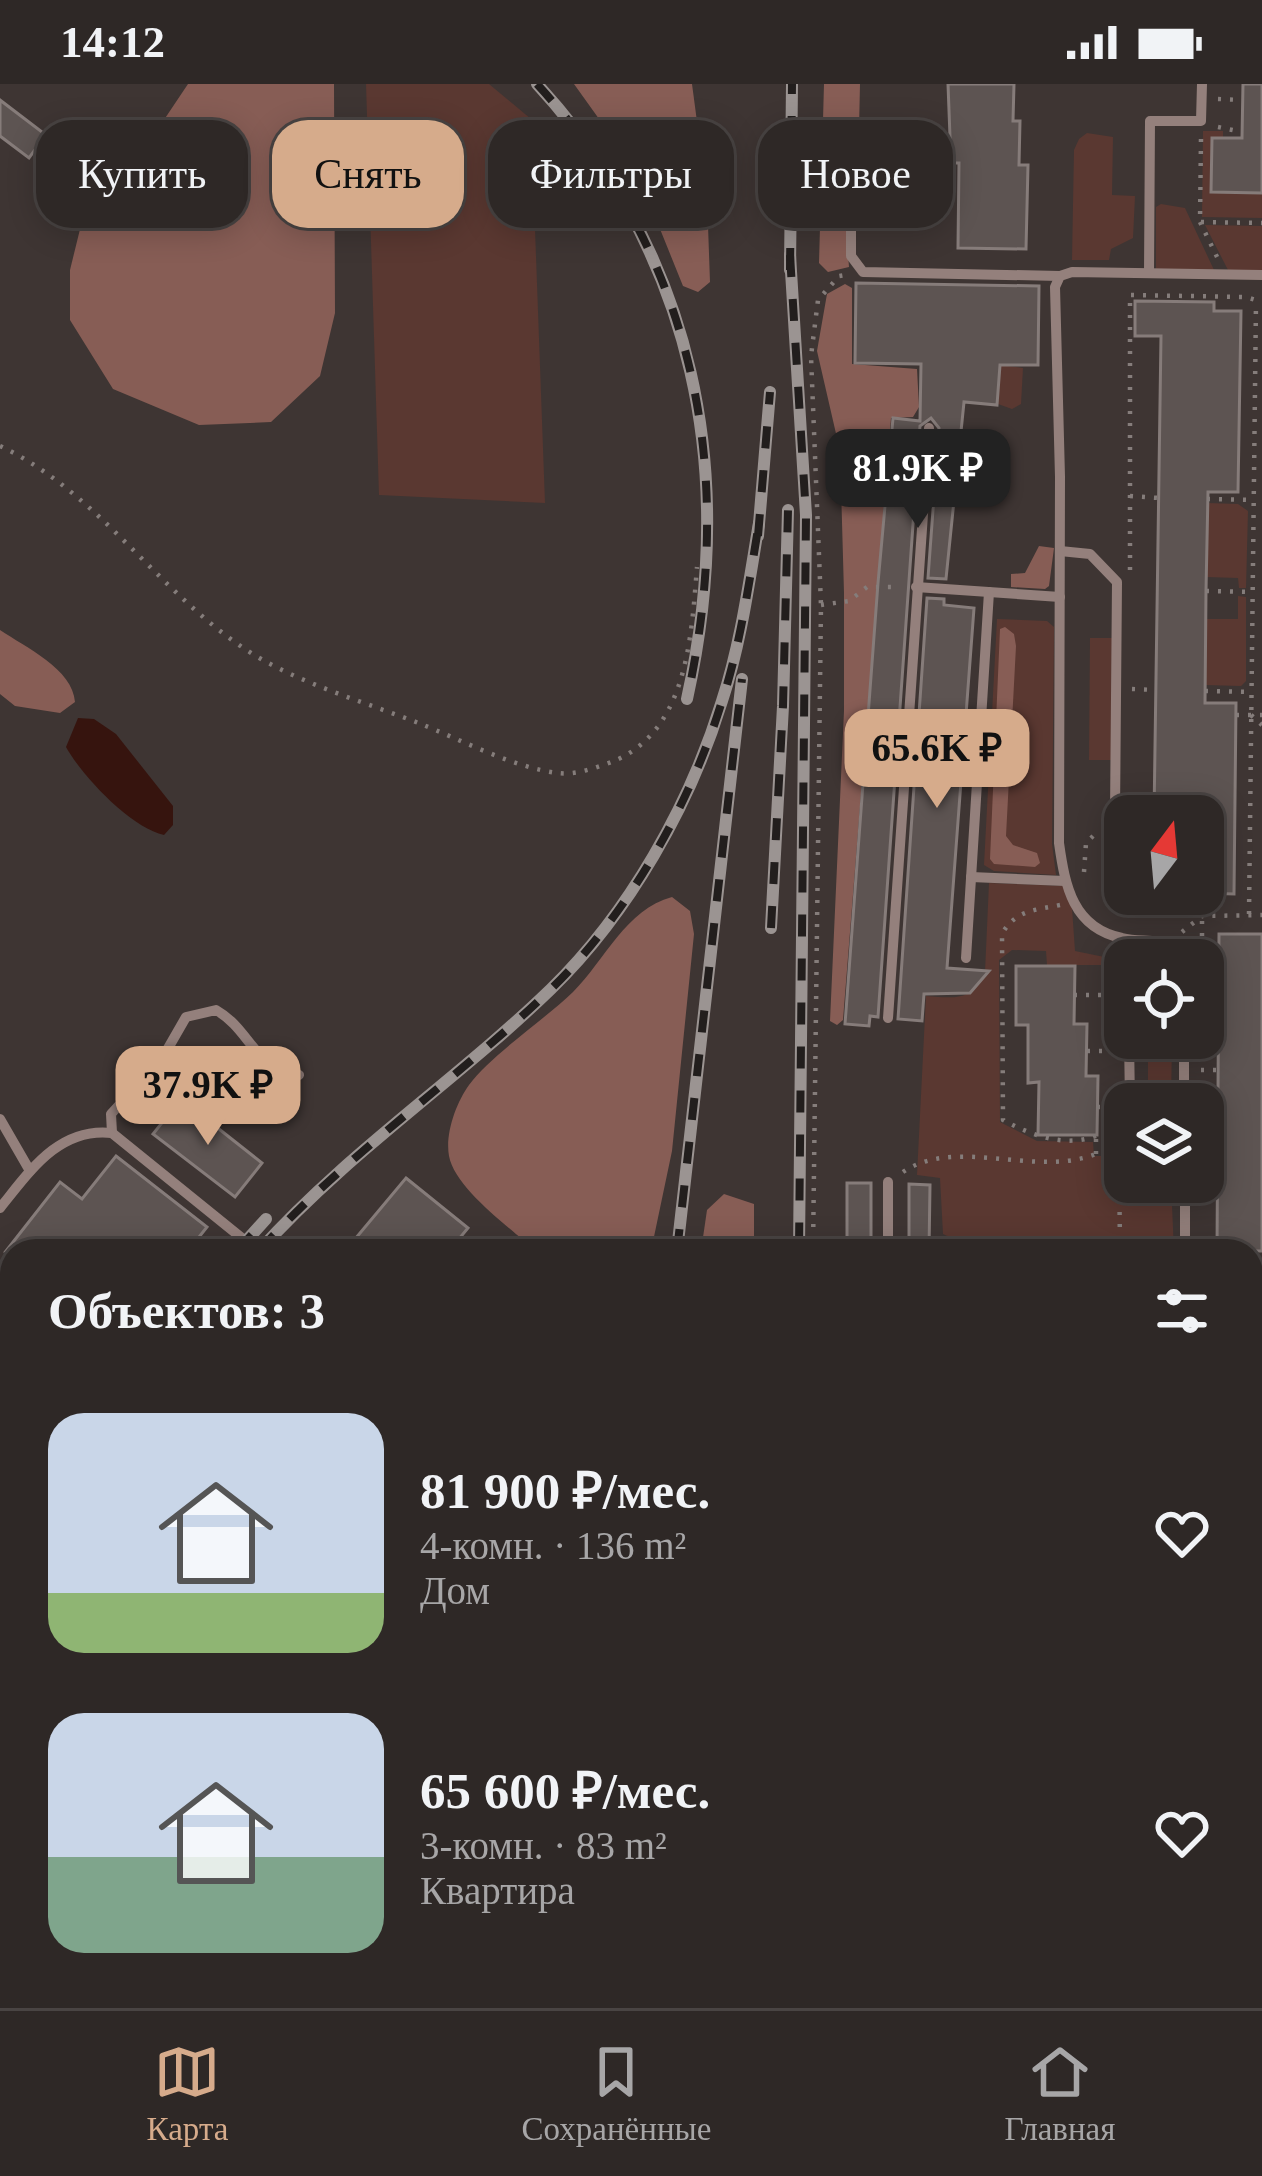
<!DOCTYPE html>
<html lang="ru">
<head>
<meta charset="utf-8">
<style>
  body { margin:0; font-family:"Times New Roman",serif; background:#3a3432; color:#f1f3f6; height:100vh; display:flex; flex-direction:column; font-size:45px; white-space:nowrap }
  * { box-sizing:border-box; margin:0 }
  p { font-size:39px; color:#a7a6a7 }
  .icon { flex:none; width:66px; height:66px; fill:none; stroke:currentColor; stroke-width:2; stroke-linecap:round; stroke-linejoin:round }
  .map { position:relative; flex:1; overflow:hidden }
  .details { position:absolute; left:0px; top:1155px; width:1263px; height:771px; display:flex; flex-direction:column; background:#2e2826; border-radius:36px 36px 0 0; box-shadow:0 6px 30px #0003,0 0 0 3px #494443 }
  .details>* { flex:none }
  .top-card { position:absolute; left:36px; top:36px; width:1191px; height:108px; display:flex; gap:24px }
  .needle { width:78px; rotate:16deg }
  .tools { position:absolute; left:1104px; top:711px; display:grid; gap:24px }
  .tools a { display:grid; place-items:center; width:120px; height:120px; border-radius:24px; background:#2e2826; box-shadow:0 6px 30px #0003,0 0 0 3px #494443; font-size:60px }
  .price { position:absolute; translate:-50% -102px; padding:0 27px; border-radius:24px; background:#d6ab8b; color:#111; font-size:39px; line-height:78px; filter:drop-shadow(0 3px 6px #0008) }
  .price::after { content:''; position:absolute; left:50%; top:72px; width:36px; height:27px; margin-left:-18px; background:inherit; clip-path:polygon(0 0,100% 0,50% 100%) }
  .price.selected { background:#222; color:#fff }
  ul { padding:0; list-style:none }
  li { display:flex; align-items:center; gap:36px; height:300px; padding:0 48px }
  li span { display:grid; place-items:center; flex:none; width:336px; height:240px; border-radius:36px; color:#555 }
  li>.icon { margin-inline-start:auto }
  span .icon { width:144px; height:144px; fill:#fffc; stroke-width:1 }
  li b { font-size:51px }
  h2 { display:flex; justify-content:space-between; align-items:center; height:144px; padding:0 48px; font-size:51px }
  .tag { padding:0 42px; border-radius:36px; background:#2e2826; box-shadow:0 6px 30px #0003,0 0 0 3px #494443; font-size:42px; line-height:108px }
  .tag.selected { background:#d6ab8b; color:#111 }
  .status { display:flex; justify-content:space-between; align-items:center; height:84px; padding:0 60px; background:#2e2826; direction:ltr }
  .status svg { height:33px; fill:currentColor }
  .menu { display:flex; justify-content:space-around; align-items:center; height:168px; border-top:3px solid #494443; background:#2e2826; font-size:33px; color:#a7a6a7 }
  .menu a { display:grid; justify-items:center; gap:6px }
  .menu .selected { color:#d6ab8b }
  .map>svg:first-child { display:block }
</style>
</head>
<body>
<div class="status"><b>14:12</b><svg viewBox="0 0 49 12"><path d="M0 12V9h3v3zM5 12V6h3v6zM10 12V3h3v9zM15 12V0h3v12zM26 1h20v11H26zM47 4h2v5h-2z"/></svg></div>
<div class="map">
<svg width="1262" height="1924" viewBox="0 0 1262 1924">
  <rect width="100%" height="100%" fill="#3e3533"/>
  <g fill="#5a3831">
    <path d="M366,0h123l42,35 14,384 -166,-8z"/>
    <path d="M1203,47h20v7l-11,1 50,54v25l-60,-1z"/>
    <path d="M1087,49l26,4 -1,58 23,1 -2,42 -22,11 -2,11h-37l2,-110 5,-11z"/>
    <path d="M1161,120l24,4 29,62 -58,-1v-62z"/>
    <path d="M1205,141l57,1v45l-34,-1z"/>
    <path d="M1000,281l23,3 -2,36 -9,5 -14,-5z"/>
    <path d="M1207,419l31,1 10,7 -2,77h-7l-1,-10 -32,-1z"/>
    <path d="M1238,512l8,1v84l-5,5 -36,-1 1,-66h32z"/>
    <path d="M997,535l50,2 7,6 -2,217 4,31 -62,-4 -10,-6z"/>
    <path d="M1090,554h22l-1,122h-22z"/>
    <path d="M989,799l74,3 9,22 3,43 39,8 8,6h-75l-1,-14 -34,-1 -13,10 1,162 37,19 56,1 1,14h22l1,25 54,2 3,68h-195l-36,-17 -3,-56 -23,-3 9,-179c28,2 47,6 59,-24z"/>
    <path d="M1148,954h24l-1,66h-23z"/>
    <path d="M1251,1233l11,9v260h-11z"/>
    <path d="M1262,1827v97h-146v-10h135v-83z"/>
  </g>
  <g fill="#875d55">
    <path d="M188,0h146l1,229 -15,63 -49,46 -72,3 -86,-36 -43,-69v-50l13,-53 44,-42z"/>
    <path d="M574,0h118l15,113 3,85 -12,10 -15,-6 -46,-114z"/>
    <path d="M824,0h36l-3,138 -11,5 3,40 -21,5 -9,-9z"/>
    <path d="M845,200l7,4v76l65,5 2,38 -6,10 -22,1 -48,602 -6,5 -7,-4 14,-310v-118l-4,-142 -23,-100 10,-57z"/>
    <path d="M1039,462l15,2 -5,38 -4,3 -34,-2v-13l14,-1z"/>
    <path d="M1005,543l9,7 2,12 -10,190 7,9 24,8 3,10 -5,4 -41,-3 -4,-5 10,-230z"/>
    <path d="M0,546c25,17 73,39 75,72l-15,11 -45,-7 -15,-12z"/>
    <path d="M672,813l18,14 4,23 -22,217 -21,100h-115c-24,-22 -81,-62 -87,-95 -4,-22 7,-53 20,-71 22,-30 75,-65 104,-93 32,-32 53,-83 99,-95z"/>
    <path d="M724,1110l30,10v47h-53l6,-41z"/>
    <path d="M1251,1536l11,1v152l-11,-16z"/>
  </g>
  <path fill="#36140e" d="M78,634l16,1 22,15 57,72v19l-9,10c-33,-7 -82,-59 -98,-88z"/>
  <g fill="#5d5452" stroke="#867c7a" stroke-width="3">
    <path d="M948,0h66l-1,37h7l-1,44h9l-2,84 -68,-1 1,-85h-8z"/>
    <path d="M1243,0h19v109l-51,-1 1,-54h30z"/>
    <path d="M0,16l46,35 -17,23 -29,-22z"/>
    <path d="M856,199l183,3 -1,79h-38l-3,40 -33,-3 -18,177 -18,-1 11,-150 -8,-10 -11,8 -42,591 -8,-1 -1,10 -24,-2 33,-441 15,-165 27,3 1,-57 -66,-1z"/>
    <path d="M1135,217l79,1v9h27l-3,181h-30l-2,99 -1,112h31l-2,191 -31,-1v-77h-49l7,-480h-26z"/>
    <path d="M927,514l17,1v6l30,3 -27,360 42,3 -19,22 -46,1 -2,27 -24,-2z"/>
    <path d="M1129,810h53l-1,20 -53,-1z"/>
    <path d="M1219,850h43v317h-45z"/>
    <path d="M1016,882h59l-1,58h13l-1,52h12l-1,59h-59l1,-53 -11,1v-58h-12z"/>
    <path d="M181,1015l81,64 -27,34 -82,-63z"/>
    <path d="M116,1072l91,71 -19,24h-182l54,-69 22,17z"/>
    <path d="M406,1094l62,50 -19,23h-104z"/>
    <rect x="847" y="1099" width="24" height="68"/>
    <path d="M909,1100l21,1 -1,66h-20z"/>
  </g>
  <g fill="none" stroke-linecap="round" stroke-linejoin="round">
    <g stroke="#857d7b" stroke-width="4.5" stroke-dasharray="3 9" stroke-linecap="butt">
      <path d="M1218,15l24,1"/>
      <path d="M1218,43l24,5"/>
      <path d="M1201,55l-1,83 62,1"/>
      <path d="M1200,138l18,37"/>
      <path d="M0,362c98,46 156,144 245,203 49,33 120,53 176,75 40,16 94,44 137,49 14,2 31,-3 45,-8 84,-26 88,-124 94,-198"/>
      <path d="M1130,412l29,2"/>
      <path d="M1207,415l47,1"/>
      <path d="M1130,486v-275l116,2 16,5"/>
      <path d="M1206,507l46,1"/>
      <path d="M821,521l28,-4 18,-14h32"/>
      <path d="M1132,605l24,1"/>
      <path d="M1205,607l45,1"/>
      <path d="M1236,631h26"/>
      <path d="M1251,631l11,10"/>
      <path d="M1084,788l2,-29 9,-9 30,-1"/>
      <path d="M1060,821c-24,5 -45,5 -58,29l1,186c37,20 77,32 112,5v-14"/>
      <path d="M1249,830l7,-612"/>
      <path d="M1182,848l20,-16 60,-1"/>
      <path d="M1202,873h17"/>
      <path d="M1202,876v-44"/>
      <path d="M1114,890v54"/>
      <path d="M1074,911h40"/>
      <path d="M1203,932h15"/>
      <path d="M1087,967h24"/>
      <path d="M1201,986h17"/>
      <path d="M1097,1023h18"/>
      <path d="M1203,1048h15"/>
      <path d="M1096,1055v15h23l1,97"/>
      <path d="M903,1088c53,-36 132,6 193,-18"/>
      <path d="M1200,1108h18"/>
      <path d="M1200,1161h17"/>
      <path d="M813,1167l8,-646 -10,-249 7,-56 21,-24 6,-1"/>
      <path d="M1251,1416h11"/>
      <path d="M1251,1426l11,17"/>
      <path d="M1251,1494l11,-29"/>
      <path d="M1251,1520h11"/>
      <path d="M1251,1698l6,13 1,72"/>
      <path d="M1251,1852l11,12"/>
      <path d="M1150,1924v-10"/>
    </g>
    <g stroke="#94807c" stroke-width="10">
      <path d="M851,146v26l12,16 197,4"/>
      <path d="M1149,189l1,-152h51l1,-37"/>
      <path d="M1060,467l30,3 27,28 -2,232"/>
      <path d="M916,503l144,10"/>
      <path d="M971,793l94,4"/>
      <path d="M1128,856l1,20"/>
      <path d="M966,874l23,-366"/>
      <path d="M1182,876l-13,-16c-16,-5 -31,-2 -47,-6 -49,-10 -57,-52 -63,-95l1,-366 -5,-190 5,-11 12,-4 190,3"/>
      <path d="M888,934l41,-590"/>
      <path d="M1129,954l1,66"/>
      <path d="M1184,954v66"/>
      <path d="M0,1035l30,52"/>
      <path d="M112,1049l-1,-19 52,-57 23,-40 30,-7c35,20 36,57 83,65"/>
      <path d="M1185,1098v69"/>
      <path d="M0,1124c30,-37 59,-81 112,-75l146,118"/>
      <path d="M888,1167v-69"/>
      <path d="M1251,1225h11"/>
      <path d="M0,1813l12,-16"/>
      <path d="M1251,1826l11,-3"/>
      <path d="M194,1924l8,-10"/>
      <path d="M308,1924l10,-10"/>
      <path d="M514,1924l6,-10"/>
      <path d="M1105,1924v-10"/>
    </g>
    <defs>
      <g id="rail">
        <path d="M537,0c159,173 200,389 150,615"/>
        <path d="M790,171l16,260 -7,736"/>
        <path d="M790,186l2,-186"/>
        <path d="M758,452l12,-144"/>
        <path d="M771,844l12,-222 5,-196"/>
        <path d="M237,1167l29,-32"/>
        <path d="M259,1167c88,-98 198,-171 292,-262 78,-76 139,-184 171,-288 19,-58 27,-119 37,-178"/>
        <path d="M677,1167l65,-572"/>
        <path d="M0,1459l12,-15"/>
        <path d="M0,1496l12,-16"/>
        <path d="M162,1924l7,-10"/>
        <path d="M575,1924l3,-10"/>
        <path d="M792,1924v-10"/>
      </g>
    </defs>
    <use href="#rail" stroke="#9b9492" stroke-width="12"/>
    <use href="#rail" stroke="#221e1d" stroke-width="8" stroke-dasharray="22" stroke-linecap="butt"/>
  </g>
</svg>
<div class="tools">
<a><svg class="needle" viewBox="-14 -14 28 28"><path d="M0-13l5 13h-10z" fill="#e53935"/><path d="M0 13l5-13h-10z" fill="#a7a6a7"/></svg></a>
<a><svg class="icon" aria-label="locate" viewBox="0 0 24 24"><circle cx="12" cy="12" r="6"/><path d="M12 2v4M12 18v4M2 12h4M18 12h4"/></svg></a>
<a><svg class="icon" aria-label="layers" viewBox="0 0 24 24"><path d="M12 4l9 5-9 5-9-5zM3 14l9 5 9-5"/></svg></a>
</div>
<b class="price selected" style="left:918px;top:447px">81.9K ₽</b>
<b class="price" style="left:937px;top:727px">65.6K ₽</b>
<b class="price" style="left:208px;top:1064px">37.9K ₽</b>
<div class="top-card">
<a class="tag">Купить</a>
<a class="tag selected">Снять</a>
<a class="tag">Фильтры</a>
<a class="tag">Новое</a>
</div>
<section class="details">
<h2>Объектов: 3<svg class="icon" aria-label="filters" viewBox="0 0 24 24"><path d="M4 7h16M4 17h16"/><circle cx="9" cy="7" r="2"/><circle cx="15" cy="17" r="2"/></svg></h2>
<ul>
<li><span style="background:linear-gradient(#c9d6e8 75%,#8fb573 0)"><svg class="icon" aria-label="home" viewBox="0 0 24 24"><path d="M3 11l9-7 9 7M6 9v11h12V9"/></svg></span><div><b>81 900 ₽/мес.</b><p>4-комн. · 136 m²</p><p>Дом</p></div><svg class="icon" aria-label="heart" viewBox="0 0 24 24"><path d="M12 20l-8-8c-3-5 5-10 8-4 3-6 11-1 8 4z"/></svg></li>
<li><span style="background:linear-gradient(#c9d6e8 60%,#7fa58c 0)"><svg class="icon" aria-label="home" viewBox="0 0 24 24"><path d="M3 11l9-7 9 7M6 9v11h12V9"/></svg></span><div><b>65 600 ₽/мес.</b><p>3-комн. · 83 m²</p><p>Квартира</p></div><svg class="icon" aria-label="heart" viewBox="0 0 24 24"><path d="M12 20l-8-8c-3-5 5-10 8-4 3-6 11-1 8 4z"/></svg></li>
</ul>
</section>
</div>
<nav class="menu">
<a class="selected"><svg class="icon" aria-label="map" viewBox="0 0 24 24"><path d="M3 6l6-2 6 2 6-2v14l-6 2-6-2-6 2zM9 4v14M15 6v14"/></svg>Карта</a>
<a><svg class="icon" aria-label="saved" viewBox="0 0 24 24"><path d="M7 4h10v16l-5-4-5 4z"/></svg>Сохранённые</a>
<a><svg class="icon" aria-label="home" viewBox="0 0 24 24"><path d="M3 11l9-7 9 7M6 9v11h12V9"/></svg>Главная</a>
</nav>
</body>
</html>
